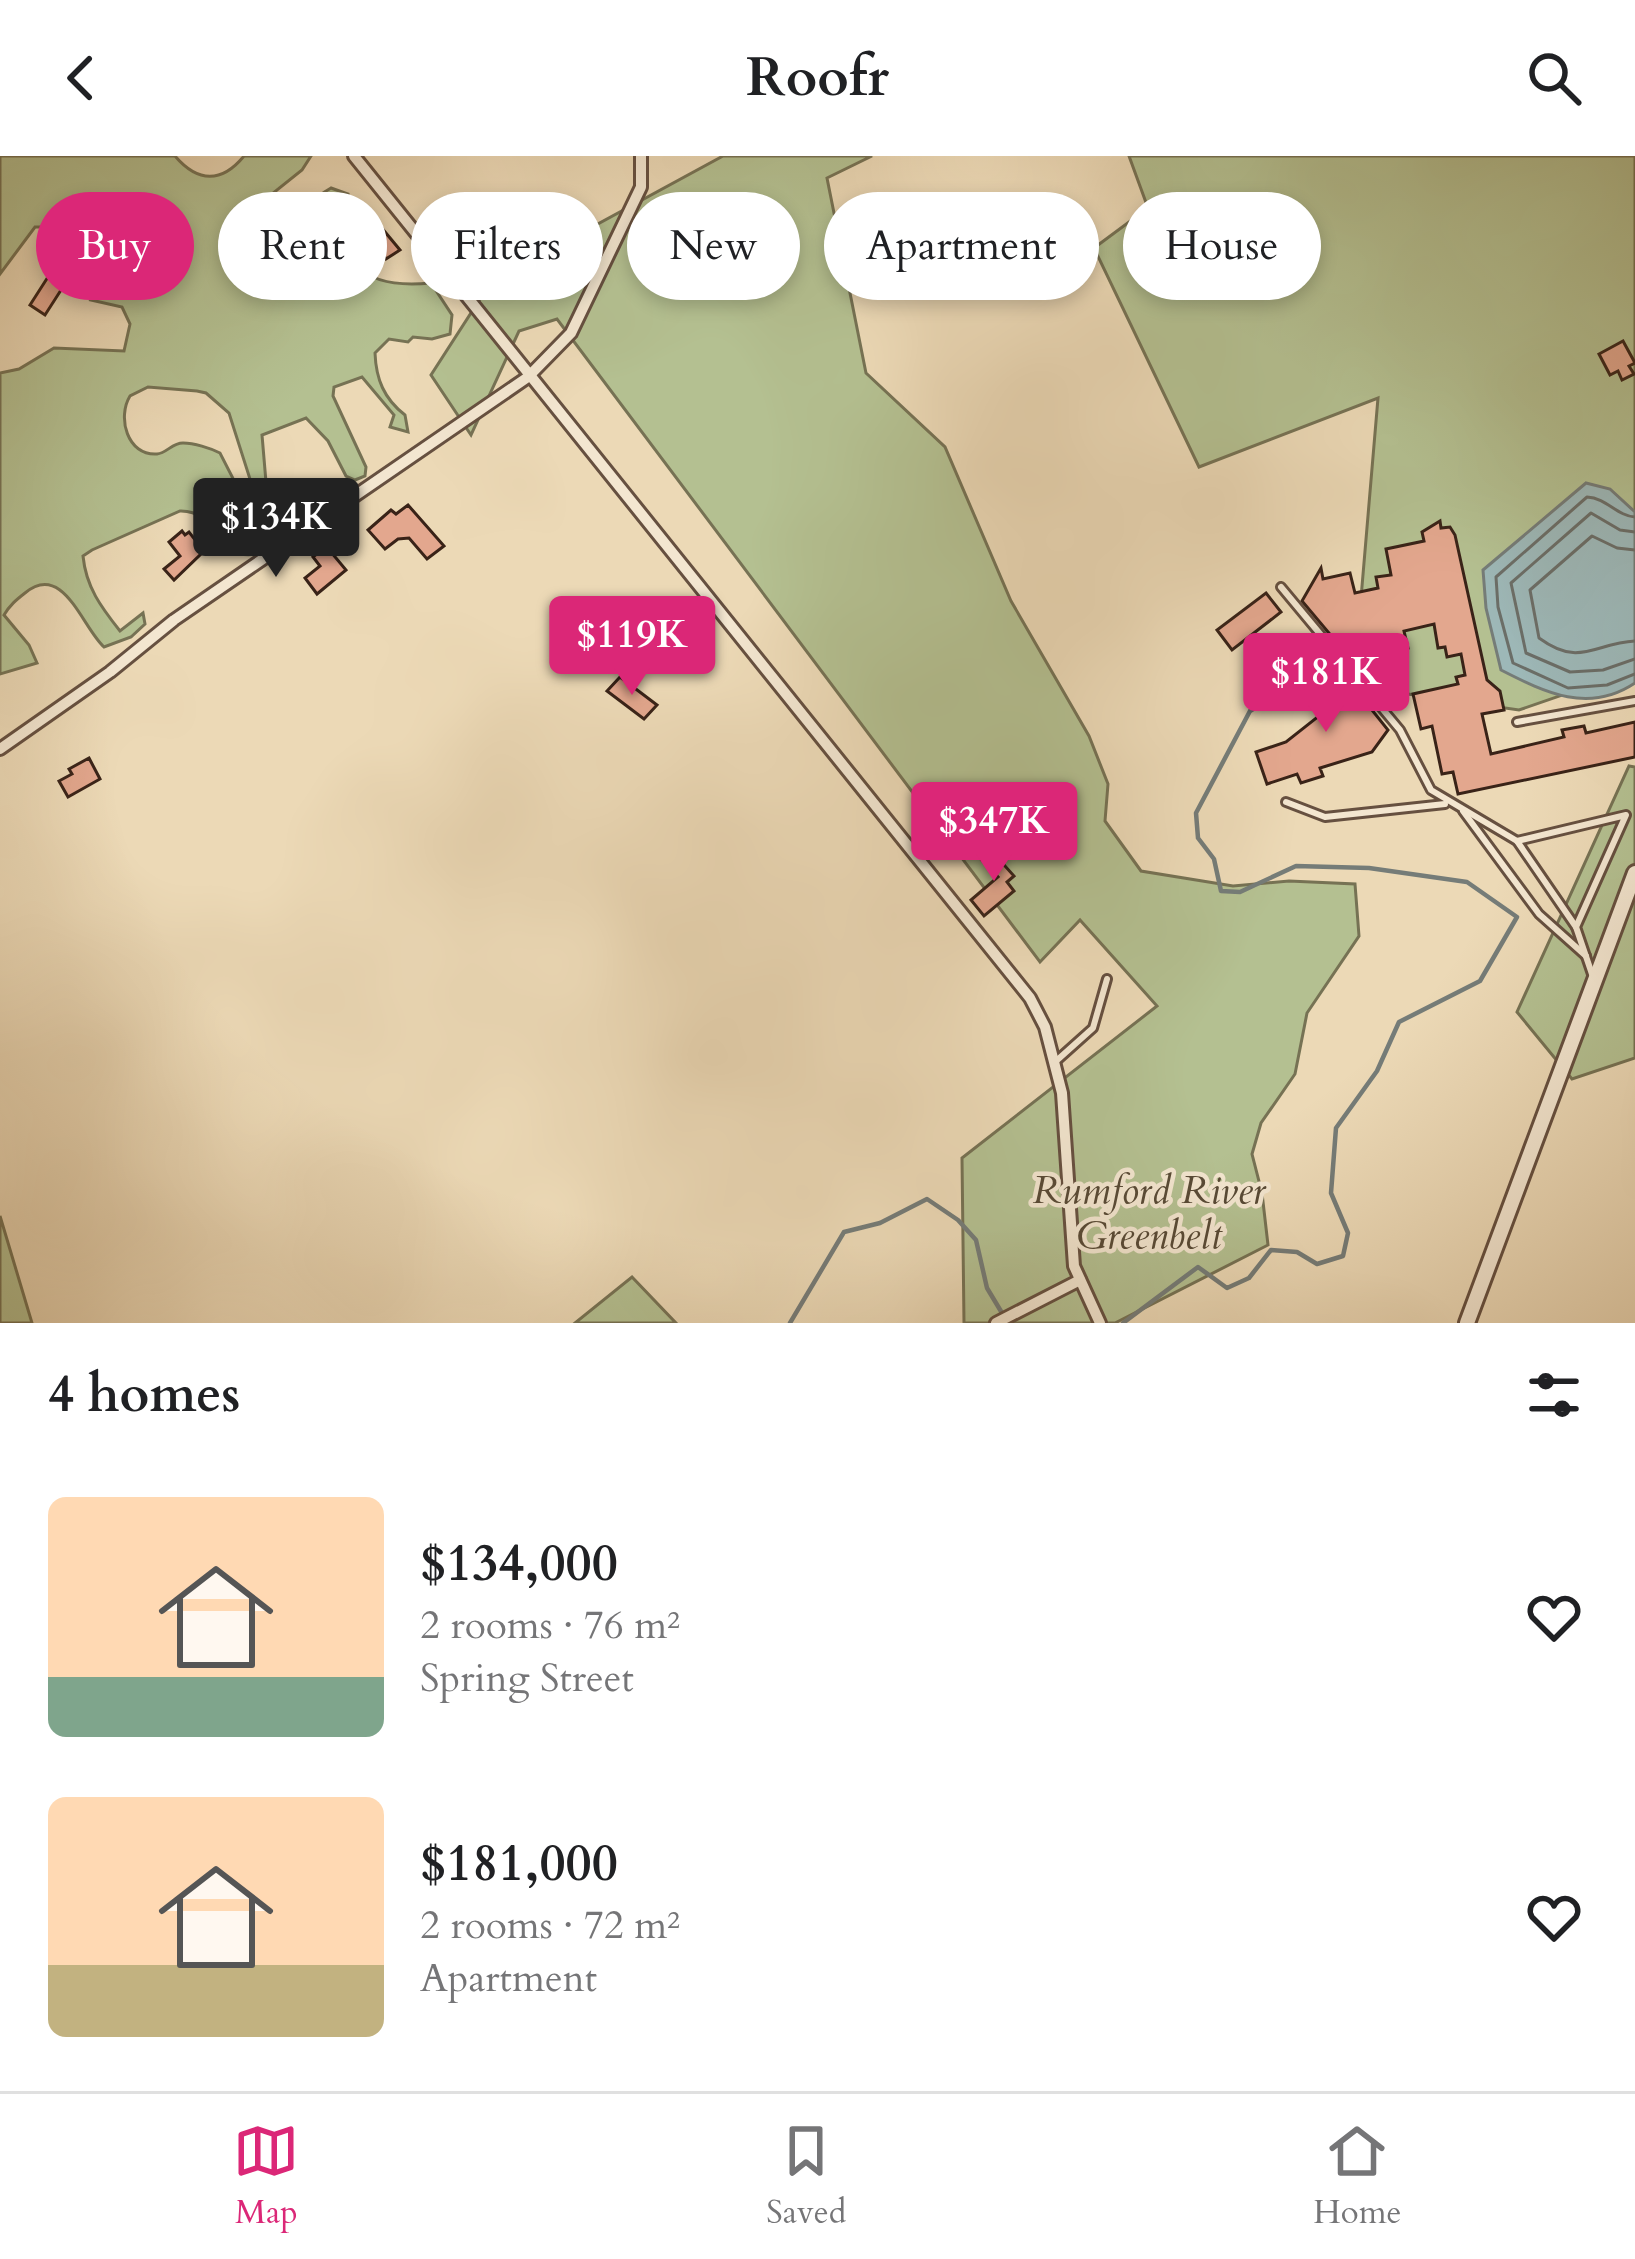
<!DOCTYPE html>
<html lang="en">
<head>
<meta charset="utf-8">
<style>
  body { margin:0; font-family:Cardo,serif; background:#f2f2f2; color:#202124; height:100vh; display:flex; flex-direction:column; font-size:45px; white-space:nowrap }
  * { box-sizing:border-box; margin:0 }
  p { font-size:39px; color:#757577 }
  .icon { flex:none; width:66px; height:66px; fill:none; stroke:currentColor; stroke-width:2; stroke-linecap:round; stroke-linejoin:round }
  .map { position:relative; height:1167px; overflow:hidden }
  .sheet { display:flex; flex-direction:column; background:#fff; flex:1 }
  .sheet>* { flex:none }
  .banner { position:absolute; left:36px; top:36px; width:1563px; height:108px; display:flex; gap:24px }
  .price { position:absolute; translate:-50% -102px; padding:0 27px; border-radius:12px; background:#db2777; color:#fff; font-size:39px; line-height:78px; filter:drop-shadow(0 3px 6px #0008) }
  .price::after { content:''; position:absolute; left:50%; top:72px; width:36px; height:27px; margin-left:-18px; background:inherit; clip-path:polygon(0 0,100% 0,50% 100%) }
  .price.active { background:#222; color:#fff }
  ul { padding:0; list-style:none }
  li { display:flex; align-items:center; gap:36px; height:300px; padding:0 48px }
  li span { display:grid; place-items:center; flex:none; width:336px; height:240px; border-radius:18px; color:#555 }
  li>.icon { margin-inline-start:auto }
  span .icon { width:144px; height:144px; fill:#fffc; stroke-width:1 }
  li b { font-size:51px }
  h2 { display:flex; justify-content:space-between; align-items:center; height:144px; padding:0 48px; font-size:51px }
  .chip { padding:0 42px; border-radius:54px; background:#fff; box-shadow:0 6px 18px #0003; font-size:42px; line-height:108px }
  .chip.active { background:#db2777; color:#fff }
  header { display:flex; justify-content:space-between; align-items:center; height:156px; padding:0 48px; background:#fff; font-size:54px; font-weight:600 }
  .dock { display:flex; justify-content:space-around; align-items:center; height:168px; border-top:3px solid #e0e0e0; background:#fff; font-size:33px; color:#757577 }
  .dock a { display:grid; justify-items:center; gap:6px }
  .dock .active { color:#db2777 }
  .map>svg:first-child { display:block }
</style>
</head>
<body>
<header><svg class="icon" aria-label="back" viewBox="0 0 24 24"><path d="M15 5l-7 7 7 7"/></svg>Roofr<svg class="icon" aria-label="search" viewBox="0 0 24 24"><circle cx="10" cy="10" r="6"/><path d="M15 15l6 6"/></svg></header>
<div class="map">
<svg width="1635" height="1167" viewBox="0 0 1635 1167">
  <rect width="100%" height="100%" fill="#ecd9b6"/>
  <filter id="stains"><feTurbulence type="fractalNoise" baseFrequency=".00167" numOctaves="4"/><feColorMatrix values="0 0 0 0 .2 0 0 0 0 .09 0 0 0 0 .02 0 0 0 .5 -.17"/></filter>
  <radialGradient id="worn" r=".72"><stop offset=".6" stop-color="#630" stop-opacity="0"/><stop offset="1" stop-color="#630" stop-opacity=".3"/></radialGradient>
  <g fill="#b4c091" stroke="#767254" stroke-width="3">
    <path d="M0,0h175c23,27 47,27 69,0h67l-9,14 -65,52 7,39 11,15 19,-1c9,-12 23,-26 29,-40 11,-23 -2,-30 28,-47l17,6c-7,68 9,96 83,89l21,32 -2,19 -18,5 -19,-2 -5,5 -19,-3 -14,14c1,26 9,46 30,62l3,17 -18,-5 4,-12 -32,-38 -28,10 -1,9 33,71 -1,9 -10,4 -9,-4 -18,-35 -22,-23 -44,17 5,59 13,35 -9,1 -7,-7 -35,-110 -23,-20 -9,-2 -49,-4 -18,9c-13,21 -3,60 27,58 10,-1 15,-11 26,-11 11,0 27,5 37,10l22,43 14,58c-40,8 -36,-44 -76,-43l-88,39 -9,6c3,31 18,51 37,75l23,-18 2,11 -14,13 -27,10c-22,-20 -41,-86 -79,-54 -9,7 -15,12 -21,22l25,30 8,18 -37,11v-301l19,-4 35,-21 70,3 6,-27 -8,-17 -31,-7 32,-44 -1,-11c-28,-15 -56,-19 -87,-18l-35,47z"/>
    <path d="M723,0h149l-45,22 39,195 79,74 66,154 78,135 19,48 -3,37 36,50 92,15 56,-5 66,3 4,52 -52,77 -12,61 -34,49 -9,31 10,39 6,52 -153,78h-151l-2,-165 195,-152 -77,-86 -40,42 -483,-643 -38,12 -48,104 -40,-60 60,-93z"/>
    <path d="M1129,0h506v514l-116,40 -132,-19 -31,-34 22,-259 -179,69 -105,-219 54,-40z"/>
    <path d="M1629,610l6,1v291l-63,21 -55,-67z"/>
    <path d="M0,1060l32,107h-32z"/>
    <path d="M632,1121l44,46h-101z"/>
  </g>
  <path fill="#9db8b8" stroke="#757c78" stroke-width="3" d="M1586,327l24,6 25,23v171c-46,31 -89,10 -134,-13l-15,-62 -3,-38z"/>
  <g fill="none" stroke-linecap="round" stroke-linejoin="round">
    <g stroke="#6b6e68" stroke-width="3">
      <path d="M1635,361c-18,-1 -28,-19 -48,-20l-91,80 2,30 15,56 55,25 39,-3 28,-11"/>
      <path d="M1635,376l-15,-2 -29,-17 -80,70 15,70 44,19 33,-2 32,-11"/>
      <path d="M1635,394l-18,-2 -25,-12 -62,54 9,48c41,30 55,5 96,3"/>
    </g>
    <g stroke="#757c78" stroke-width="4.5">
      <path d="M790,1167l54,-91 36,-9 47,-24 31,21 18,20 11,48 18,30"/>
      <path d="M1123,1167l75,-56 29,21 22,-10 22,-28 26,2 20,12 26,-8 5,-23 -17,-40 5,-65 41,-57 22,-49 81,-41 37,-64 -50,-35 -98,-14 -73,-2 -56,26 -19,-1 -7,-32 -16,-21 -2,-25 54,-102 81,-51"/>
    </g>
  </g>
  <g fill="#e3a78e" stroke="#392318" stroke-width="3">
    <path d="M366,53l34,41 -14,9 -13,-20 -8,6 -16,-25z"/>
    <path d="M249,54l39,29 -11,12 -40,-28z"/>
    <path d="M55,110l15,10 -25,39 -15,-10z"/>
    <path d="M1623,185l12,22 -6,3 5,8 -12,6 -4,-9 -8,4 -11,-21z"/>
    <path d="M408,349l36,41 -17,13 -18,-21 -11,1 -13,10 -17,-19 23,-20 5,4z"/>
    <path d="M1440,365l1,7 9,-1 5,8 32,145 13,11 4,19 -22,4 9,40 73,-17 -2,-7 22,-4 2,7 49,-11v35l-177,37 -5,-22 -11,2 -10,-48 -11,3 -8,-35 45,-10 -2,-7 9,-2 -4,-21 -14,3 -2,-10 -7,1 -4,-24 -30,7 4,17 -31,7 2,11 -19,4 -58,-69 19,-33 2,11 27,-6 5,20 23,-5 -2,-11 15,-2 -5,-26 38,-8 -2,-9z"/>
    <path d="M182,375l3,4 4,-3 15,19 -30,29 -10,-11 16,-13 -11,-14z"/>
    <path d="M326,390l20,24 -29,24 -12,-16 15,-12 -7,-9z"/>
    <path d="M1266,437l15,19 -49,38 -15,-20z"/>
    <path d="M1336,509l52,65 -16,22 -52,16 3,8 -22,7 -4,-9 -30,10 -11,-32 30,-10 33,-26 3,-12 10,-8 -16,-17z"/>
    <path d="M620,521l37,28 -13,14 -37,-28z"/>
    <path d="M89,602l11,21 -32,18 -9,-16 13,-7 -3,-5z"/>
    <path d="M988,691l26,29 -7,6 7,9 -30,25 -13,-16 27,-23 -20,-21z"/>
  </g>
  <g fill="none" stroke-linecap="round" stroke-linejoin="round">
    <defs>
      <g id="service">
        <path d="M1281,431l119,143 31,60 86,51 59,86"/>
        <path d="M1517,566l118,-21"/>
        <path d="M1286,646l39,15 120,-13"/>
        <path d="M1463,655l76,103 47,42"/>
        <path d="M1517,685l109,-26 -50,112 18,53"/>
        <path d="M1055,906l38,-34 14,-49"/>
      </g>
      <g id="minor">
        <path d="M354,0l676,842 15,29 17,66 12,173 26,57"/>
        <path d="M0,593l110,-77 64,-52 354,-243 43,-44 70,-146v-31"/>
        <path d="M996,1167l84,-43"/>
      </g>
      <path id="tertiary" d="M1467,1167l168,-450"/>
    </defs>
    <use href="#service" stroke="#665040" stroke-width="12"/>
    <use href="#minor" stroke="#665040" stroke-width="16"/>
    <use href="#tertiary" stroke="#665040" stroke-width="20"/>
    <use href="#service" stroke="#f3e6d0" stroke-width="6"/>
    <use href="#minor" stroke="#f3e6d0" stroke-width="10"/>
    <use href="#tertiary" stroke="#f3e6d0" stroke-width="14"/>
  </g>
  <g text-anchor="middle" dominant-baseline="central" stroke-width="9" stroke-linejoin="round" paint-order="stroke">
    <g font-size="39" font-style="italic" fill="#584a36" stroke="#f3e6d0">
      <text x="1149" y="1034">Rumford River<tspan x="1149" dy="45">Greenbelt</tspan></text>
    </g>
  </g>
  <rect width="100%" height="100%" filter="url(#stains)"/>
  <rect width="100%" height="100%" fill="url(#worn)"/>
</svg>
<b class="price active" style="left:276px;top:424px">$134K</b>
<b class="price" style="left:632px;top:542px">$119K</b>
<b class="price" style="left:1326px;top:579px">$181K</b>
<b class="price" style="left:994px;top:728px">$347K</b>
<div class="banner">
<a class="chip active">Buy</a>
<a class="chip">Rent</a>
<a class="chip">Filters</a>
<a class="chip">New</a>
<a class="chip">Apartment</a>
<a class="chip">House</a>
</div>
</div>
<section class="sheet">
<h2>4 homes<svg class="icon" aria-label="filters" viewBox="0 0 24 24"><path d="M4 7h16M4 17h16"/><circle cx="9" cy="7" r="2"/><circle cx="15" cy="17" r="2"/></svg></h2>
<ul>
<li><span style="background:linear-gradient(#ffd9b3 75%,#7fa58c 0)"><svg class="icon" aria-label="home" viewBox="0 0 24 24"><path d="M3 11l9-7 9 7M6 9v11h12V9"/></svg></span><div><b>$134,000</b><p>2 rooms · 76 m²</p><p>Spring Street</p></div><svg class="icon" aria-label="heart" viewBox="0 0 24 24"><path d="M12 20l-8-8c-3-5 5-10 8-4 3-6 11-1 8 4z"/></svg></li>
<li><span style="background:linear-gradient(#ffd9b3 70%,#c2b280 0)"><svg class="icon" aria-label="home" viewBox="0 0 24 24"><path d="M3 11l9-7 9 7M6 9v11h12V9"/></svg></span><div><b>$181,000</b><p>2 rooms · 72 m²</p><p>Apartment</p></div><svg class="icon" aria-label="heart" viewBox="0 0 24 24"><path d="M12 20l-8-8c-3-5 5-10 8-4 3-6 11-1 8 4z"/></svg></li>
</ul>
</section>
<nav class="dock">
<a class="active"><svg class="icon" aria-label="map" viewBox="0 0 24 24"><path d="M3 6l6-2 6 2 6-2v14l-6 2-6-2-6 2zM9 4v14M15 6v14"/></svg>Map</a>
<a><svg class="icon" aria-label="saved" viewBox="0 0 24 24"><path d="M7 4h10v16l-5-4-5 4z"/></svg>Saved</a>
<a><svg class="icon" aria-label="home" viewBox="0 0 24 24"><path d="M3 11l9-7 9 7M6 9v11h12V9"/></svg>Home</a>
</nav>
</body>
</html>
